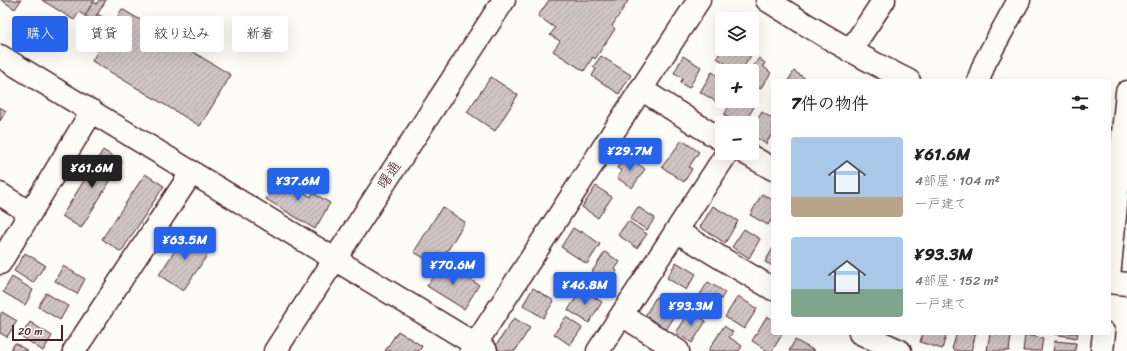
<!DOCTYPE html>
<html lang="ja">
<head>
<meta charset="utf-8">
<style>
  body { margin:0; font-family:Sriracha,"Klee One",sans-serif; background:#f2f2f2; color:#222; height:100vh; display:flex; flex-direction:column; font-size:15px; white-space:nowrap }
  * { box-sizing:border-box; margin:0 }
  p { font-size:13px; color:#767676 }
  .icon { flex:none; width:22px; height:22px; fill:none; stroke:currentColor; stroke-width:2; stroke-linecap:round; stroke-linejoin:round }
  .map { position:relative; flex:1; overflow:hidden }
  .side { position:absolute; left:771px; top:79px; width:340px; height:256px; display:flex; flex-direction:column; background:#fff; border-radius:4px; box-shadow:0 4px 16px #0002 }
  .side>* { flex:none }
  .hud { position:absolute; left:12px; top:16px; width:380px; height:36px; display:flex; gap:8px }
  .controls { position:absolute; left:715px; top:12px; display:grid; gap:8px }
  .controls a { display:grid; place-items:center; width:44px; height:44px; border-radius:4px; background:#fff; box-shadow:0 4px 16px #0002; font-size:20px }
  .scale { position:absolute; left:12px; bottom:10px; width:51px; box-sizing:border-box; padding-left:4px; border:2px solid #4a1f2b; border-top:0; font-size:11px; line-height:14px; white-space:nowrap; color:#4a1f2b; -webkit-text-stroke:3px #fdfcf7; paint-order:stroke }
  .price { position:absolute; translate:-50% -34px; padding:0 9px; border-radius:4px; background:#2563eb; color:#fff; font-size:13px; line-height:26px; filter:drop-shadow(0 1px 2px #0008) }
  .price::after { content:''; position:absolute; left:50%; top:24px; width:12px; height:9px; margin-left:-6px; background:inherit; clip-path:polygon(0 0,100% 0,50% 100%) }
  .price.active { background:#222; color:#fff }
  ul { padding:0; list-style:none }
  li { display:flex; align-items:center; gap:12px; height:100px; padding:0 20px }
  li span { display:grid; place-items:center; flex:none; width:112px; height:80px; border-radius:4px; color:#555 }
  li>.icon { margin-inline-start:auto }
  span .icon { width:48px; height:48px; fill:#fffc; stroke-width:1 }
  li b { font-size:17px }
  h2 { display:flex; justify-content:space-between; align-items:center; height:48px; padding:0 20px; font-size:17px }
  .tag { padding:0 14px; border-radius:4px; background:#fff; box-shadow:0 4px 16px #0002; font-size:14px; line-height:36px }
  .tag.active { background:#2563eb; color:#fff }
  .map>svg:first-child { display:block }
</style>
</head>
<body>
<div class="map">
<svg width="1127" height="351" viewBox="0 0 1127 351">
  <defs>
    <pattern id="building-hatch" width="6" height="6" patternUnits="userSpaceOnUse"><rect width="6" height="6" fill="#d0c5c4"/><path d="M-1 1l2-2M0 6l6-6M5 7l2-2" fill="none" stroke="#b4a9a9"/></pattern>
  </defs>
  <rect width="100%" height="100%" fill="#fdfcf7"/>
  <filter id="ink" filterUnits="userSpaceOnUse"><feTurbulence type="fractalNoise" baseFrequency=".025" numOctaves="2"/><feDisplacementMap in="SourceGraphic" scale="8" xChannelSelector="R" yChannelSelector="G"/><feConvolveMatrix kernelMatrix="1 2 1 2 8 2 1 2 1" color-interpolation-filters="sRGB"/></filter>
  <g filter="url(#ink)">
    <g fill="url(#building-hatch)" stroke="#4a1f2b">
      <path d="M1,0h20l-6,9z"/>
      <path d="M42,0h53l-10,16 -6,-4 -5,8z"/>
      <path d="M99,0h7l-12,20 -9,-4 8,-14 3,2z"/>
      <path d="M549,0h77l2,1 -16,25 3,3 -20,30 -2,-2 -9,14 -31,-20 7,-10 -10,-6 5,-7 -17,-12z"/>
      <path d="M122,9l109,66 -31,51 -108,-65 18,-31 -16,-10 3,-6 17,9z"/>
      <path d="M752,47l3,2 -14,22h-4l-20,-13 5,-9h30z"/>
      <path d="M601,56l30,19 -12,19 -27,-18 4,-7 -3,-2z"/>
      <path d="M683,56l18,11 -12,21 -9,-5 3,-5 -9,-5z"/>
      <path d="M759,58l6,5 -2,3 8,7 -11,16 -8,-6v-12h-2z"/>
      <path d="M794,71l12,8 -1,2h-17z"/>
      <path d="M712,72l10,6v15l-5,9 -17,-10z"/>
      <path d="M491,77l27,18 -23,36 -28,-19z"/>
      <path d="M732,101h12l10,6 -10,16h-7l-13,-8z"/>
      <path d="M0,107l6,4 -6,10z"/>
      <path d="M762,112l11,7v13l-7,12 -14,-9v-6z"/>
      <path d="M682,140l17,12 -10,15 3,2 -8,13 -22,-15z"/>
      <path d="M103,150l19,12 -41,66 -19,-12z"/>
      <path d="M626,155l19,14 -13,19 -15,-10 5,-7 -5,-3z"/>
      <path d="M281,173l17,10 -3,4 16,10 2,-4 17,10 -15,26 -49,-30z"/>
      <path d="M145,174l19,12 -43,66 -19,-13z"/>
      <path d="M596,186l16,11 -14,21 -16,-11z"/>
      <path d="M762,194l11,6v17l-5,8 -18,-10z"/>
      <path d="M713,206l25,15 -13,22 -25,-16z"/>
      <path d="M442,207l23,15 -27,44 -24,-14z"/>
      <path d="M638,207l17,11 -8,12 -17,-11z"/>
      <path d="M628,221l19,13 -10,14 -19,-13z"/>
      <path d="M573,228l8,5 1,-2 18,13 -13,20 -26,-17z"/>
      <path d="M744,229l16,10 -11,19 -17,-11z"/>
      <path d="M187,232l25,16 -29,43 -24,-16z"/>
      <path d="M773,248v18l-8,-4z"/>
      <path d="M605,252l15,10 -5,7 2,2 -7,11 -4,-3 -4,6 -13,-9z"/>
      <path d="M25,253l20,12 -12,18 -19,-12z"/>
      <path d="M442,262l37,23 -15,24 -37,-23z"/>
      <path d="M676,262l20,12 -10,16 -19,-12z"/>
      <path d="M63,266l22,13 -8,15 -22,-13z"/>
      <path d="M12,277l21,13 -8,15 -22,-13z"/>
      <path d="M708,282l17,10 -10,18 -18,-11z"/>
      <path d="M533,288l21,13 -11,17 -20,-13z"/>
      <path d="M582,289l20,13 -13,21 -21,-13z"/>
      <path d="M46,293l22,13 -8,14 -22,-13z"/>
      <path d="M738,296l19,13 -13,20 -19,-12z"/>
      <path d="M656,297l22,14 -12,19 -21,-14z"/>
      <path d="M690,311l16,10 -14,22 -16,-10z"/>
      <path d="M2,312l15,9 -10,16 -7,-4v-18z"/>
      <path d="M767,316l6,4v13h10l-11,18h-4l-16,-10z"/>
      <path d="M566,317l16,11 -12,17 -16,-11z"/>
      <path d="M514,318l16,10 -15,23h-14l-6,-4z"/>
      <path d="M30,322l22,14 -9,15 -22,-15z"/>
      <path d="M724,326l9,6 -4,5 13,9 -3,5h-31z"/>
      <path d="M398,331l24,15 -3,5h-34z"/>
      <path d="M923,333h24l-5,16 -22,-7z"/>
      <path d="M957,333h19l-5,18h-13l-6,-2z"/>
      <path d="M990,333l21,3 -2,15h-22z"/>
      <path d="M1054,333h24l-1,5 -23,-4z"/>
      <path d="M1025,335l18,3 -2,13h-18z"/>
      <path d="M795,340l20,11h-26z"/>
      <path d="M1055,341l21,2 -1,8h-22z"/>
      <path d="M15,343l13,8h-18z"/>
    </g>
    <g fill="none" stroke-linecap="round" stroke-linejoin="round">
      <defs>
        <g id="minor">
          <path d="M767,0c46,30 93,57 142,81"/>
          <path d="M850,51l34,-51"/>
          <path d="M0,56l486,295"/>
          <path d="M978,81l7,-19 34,-62"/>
          <path d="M641,89l58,37 23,14"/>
          <path d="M745,153l28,16"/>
          <path d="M0,194l30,19"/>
          <path d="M676,231l97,58"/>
          <path d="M0,263l92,-152"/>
          <path d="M1109,277l18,-185"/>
          <path d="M1109,282l18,2"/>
          <path d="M622,315l56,36"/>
          <path d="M860,333l40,18"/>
          <path d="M74,351l118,-179"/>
          <path d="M275,351l229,-351"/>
          <path d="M471,351l228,-351"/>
          <path d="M598,351l129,-198"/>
          <path d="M1102,351l2,-18"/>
        </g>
      </defs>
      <use href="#minor" stroke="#4a1f2b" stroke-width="25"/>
      <use href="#minor" stroke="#fdfcf7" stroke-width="22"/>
    </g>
  </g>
  <g text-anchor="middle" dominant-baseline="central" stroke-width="3.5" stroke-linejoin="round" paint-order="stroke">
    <g font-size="15" fill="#4a1f2b" stroke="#fdfcf7">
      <text transform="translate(389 175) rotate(-57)">曙通</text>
    </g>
  </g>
</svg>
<div class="controls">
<a><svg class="icon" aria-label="layers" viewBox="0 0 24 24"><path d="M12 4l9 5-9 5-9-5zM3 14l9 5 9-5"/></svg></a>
<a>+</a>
<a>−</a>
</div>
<div class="scale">20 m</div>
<b class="price" style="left:630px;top:172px">¥29.7M</b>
<b class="price active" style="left:92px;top:189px">¥61.6M</b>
<b class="price" style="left:298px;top:202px">¥37.6M</b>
<b class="price" style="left:185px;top:261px">¥63.5M</b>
<b class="price" style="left:453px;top:286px">¥70.6M</b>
<b class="price" style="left:585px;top:306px">¥46.8M</b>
<b class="price" style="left:691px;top:327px">¥93.3M</b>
<div class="hud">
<a class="tag active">購入</a>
<a class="tag">賃貸</a>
<a class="tag">絞り込み</a>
<a class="tag">新着</a>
</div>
<section class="side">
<h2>7件の物件<svg class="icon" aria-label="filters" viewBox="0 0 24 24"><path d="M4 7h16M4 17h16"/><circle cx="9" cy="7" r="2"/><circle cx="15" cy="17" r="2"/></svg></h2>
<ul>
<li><span style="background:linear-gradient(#a9c7e8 75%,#b9a48a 0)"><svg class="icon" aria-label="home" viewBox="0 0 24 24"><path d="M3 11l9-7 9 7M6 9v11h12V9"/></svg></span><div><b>¥61.6M</b><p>4部屋 · 104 m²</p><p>一戸建て</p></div></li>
<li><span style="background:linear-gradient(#a9c7e8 65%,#7fa58c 0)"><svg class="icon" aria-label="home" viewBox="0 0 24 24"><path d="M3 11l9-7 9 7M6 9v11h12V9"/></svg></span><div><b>¥93.3M</b><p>4部屋 · 152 m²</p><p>一戸建て</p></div></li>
</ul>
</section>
</div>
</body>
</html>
